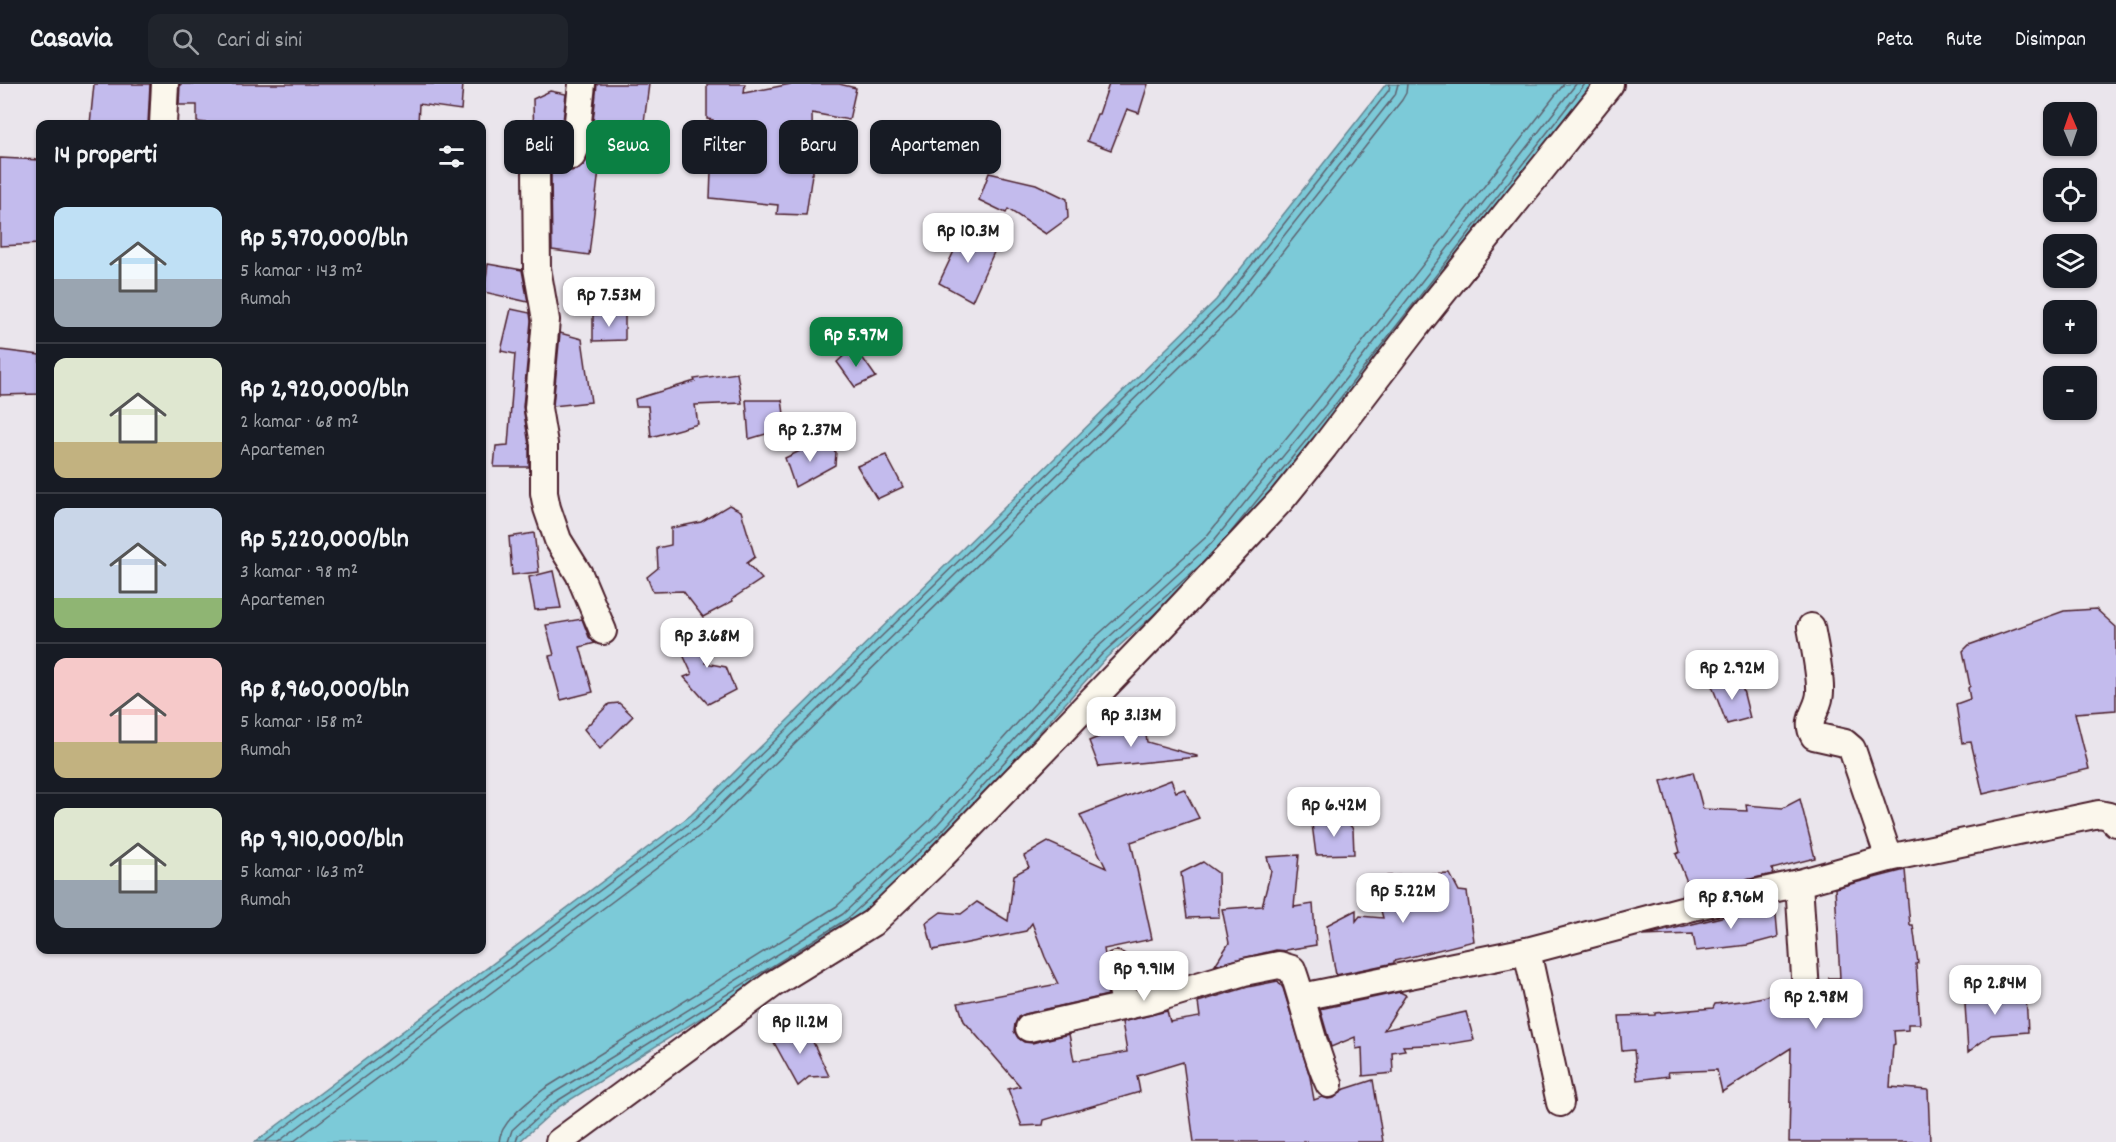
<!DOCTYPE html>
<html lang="id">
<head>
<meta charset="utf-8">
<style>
  body { margin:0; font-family:Dekko,sans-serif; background:#20242c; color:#f1f3f6; height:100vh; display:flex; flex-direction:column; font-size:22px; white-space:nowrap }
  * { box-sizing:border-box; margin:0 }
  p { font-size:20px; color:#9ea1a6 }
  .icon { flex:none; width:33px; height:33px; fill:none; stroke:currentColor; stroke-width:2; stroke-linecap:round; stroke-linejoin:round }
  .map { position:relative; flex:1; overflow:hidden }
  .sheet { position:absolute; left:36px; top:36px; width:450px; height:834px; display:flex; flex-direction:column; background:#171b24; border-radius:12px; box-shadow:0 2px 4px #0004 }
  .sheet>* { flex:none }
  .hud { position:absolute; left:504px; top:36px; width:570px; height:54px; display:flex; gap:12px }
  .needle { width:39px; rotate:358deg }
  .controls { position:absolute; left:2043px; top:18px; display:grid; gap:12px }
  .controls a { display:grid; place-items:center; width:54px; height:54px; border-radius:12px; background:#171b24; box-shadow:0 2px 4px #0004; font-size:30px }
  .price { position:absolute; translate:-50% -51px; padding:0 14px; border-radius:12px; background:#fff; color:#222; font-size:20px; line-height:39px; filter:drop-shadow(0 2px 3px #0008) }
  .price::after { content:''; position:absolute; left:50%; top:36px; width:18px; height:14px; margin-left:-9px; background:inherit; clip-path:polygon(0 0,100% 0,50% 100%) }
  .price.selected { background:#0b8043; color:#fff }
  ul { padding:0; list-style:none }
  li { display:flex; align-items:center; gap:18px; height:150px; padding:0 18px }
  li+li { border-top:2px solid #363941 }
  li span { display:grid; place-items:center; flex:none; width:168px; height:120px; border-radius:12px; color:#555 }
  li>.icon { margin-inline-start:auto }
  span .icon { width:72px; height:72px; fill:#fffc; stroke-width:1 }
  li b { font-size:26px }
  h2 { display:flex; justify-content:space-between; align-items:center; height:72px; padding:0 18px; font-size:26px }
  .tag { padding:0 21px; border-radius:12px; background:#171b24; box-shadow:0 2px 4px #0004; font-size:21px; line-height:54px }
  .tag.selected { background:#0b8043; color:#fff }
  header { display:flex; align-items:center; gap:36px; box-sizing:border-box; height:84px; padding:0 30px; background:#171b24; border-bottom:2px solid #363941 }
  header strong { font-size:28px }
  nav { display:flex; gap:33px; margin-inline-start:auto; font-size:21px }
  .search { width:420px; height:54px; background:#20242c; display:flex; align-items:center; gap:15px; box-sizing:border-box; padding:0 21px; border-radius:12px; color:#9ea1a6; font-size:22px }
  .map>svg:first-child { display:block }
</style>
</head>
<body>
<header>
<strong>Casavia</strong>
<div class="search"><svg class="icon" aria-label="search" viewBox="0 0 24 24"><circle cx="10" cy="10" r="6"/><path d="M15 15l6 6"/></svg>Cari di sini</div>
<nav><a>Peta</a><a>Rute</a><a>Disimpan</a></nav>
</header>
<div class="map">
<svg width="2116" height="1058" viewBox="0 0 2116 1058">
  <rect width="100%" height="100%" fill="#eae5ec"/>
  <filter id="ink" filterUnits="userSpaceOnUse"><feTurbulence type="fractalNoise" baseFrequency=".0167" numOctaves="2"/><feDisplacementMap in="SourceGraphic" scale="12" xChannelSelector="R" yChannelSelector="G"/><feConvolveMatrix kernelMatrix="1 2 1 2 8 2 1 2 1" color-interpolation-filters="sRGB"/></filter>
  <g filter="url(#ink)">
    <path fill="#7bcad8" stroke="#678693" stroke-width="1.5" d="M1386,0h207l-257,329 -115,141 -114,103 -161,179 -95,88 -294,184 -38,34h-264l436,-327 525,-515z"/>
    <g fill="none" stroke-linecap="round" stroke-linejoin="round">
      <g stroke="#5e6370" stroke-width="1.5">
        <path d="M1227,453l104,-127 254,-326"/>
        <path d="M265,1058l430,-323 526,-515 168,-214 1,-6"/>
        <path d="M278,1058l422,-317 526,-516 169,-214 3,-11"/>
        <path d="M293,1058l413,-311 527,-516 169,-215 4,-7 1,-9"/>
        <path d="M499,1058c1,-20 30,-41 45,-53l293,-183 93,-86 161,-179 114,-103 113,-139 246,-315"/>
        <path d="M508,1058l4,-12 37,-34 294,-182 93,-88 162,-179 113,-103 114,-139 251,-321"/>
        <path d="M516,1058l2,-7 36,-32 293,-184 95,-88 161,-178 104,-94"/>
      </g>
    </g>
    <g fill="#c3bbed" stroke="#4a1f2b" stroke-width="1.5">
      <path d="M94,0h56l-2,40h-58z"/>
      <path d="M180,0h283l-2,26 -42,-6 -1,20h-200l-21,-2v-17h-18z"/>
      <path d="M597,0h52l-11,85 -39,1 -10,85 -37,-5 -1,-76 4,-4 16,1 8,-2 7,-7 4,-11z"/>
      <path d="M707,0h38l-1,9 47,-9h48l17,4 -7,32 -37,-7 1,61h-1l-6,41 -29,-1 1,-9 -68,-7 3,-78 -6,-1z"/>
      <path d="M1109,0h39l-9,29 -12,-4 -16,41 -24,-9 10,-27h2z"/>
      <path d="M550,7l16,3 -5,46 -15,1 -12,6 -1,-48z"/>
      <path d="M0,74l40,2v84l-40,2z"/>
      <path d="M989,89l47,11 31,15 1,19 -22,16 -38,-25 -2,4 -27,-13z"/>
      <path d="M970,139l25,27 -23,51 -33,-18 24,-51h3z"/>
      <path d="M488,180l34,6 6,32 -44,-10z"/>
      <path d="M511,225l19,4 1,8 -8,86 6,38v22h-35l2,-21 12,-1 7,-91 -14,-3z"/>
      <path d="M625,230v26l-32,1v-26z"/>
      <path d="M560,249l22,6 9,63 -38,4z"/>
      <path d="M0,266l40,5v39l-40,1z"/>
      <path d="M857,266l19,27 -21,10 -18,-25 9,-8z"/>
      <path d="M737,289l5,30 -47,2 3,19 -47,13 -3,-31h-12l-1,-7 60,-18 -1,-2z"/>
      <path d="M746,316h36l4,28 -37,11z"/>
      <path d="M819,358l17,10 -1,13 -40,22 -10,-29z"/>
      <path d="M886,371l17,32 -26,12 -20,-33z"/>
      <path d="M729,421l12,6 14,46 -8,6 15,16 -30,20 1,2 -30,16 -20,-26 -30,1 -6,-15 11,-9 -1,-20 14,-3v-17l30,-6z"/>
      <path d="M534,449l5,39 -27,3 -3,-38z"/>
      <path d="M553,487l8,37 -26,2 -6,-33z"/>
      <path d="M2096,525l20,18v83l-41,3 14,56 -106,25 -12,-52 -9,1 -6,-39 14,-5 -2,-11 2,-2 -7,-35 6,-6 95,-34z"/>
      <path d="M582,535l7,18 6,6 -15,4 13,45 -32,8 -12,-44 5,-1 -8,-30z"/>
      <path d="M724,542l-19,37 21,4 9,23 -27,14 -24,-27 8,-3 -12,-26z"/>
      <path d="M1740,594l10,40 -23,6 -15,-38z"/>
      <path d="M619,619l14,13 -33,33 -16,-20 25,-25z"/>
      <path d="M1132,639l13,5 2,14 50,14v1l-98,10 -10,-26z"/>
      <path d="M1693,688l10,37 44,2 -1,-6 37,3 17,-9 15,59 -43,11 1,5 -82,18 -15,-38 4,-2 -19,-71z"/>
      <path d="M1171,696l5,12 8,-3 15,29 -68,24 21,97 -48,10 1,6 -3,6 -1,7 7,27 -83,19 -7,3 -3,7 -1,7 4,7 6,4 8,1 37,-9 5,27 53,-9 -5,-30 45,-11 3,11 30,-5 -2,-15 50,-15 30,-6 5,7 27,89 4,23 8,-3 6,2 6,-1 8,-8 31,-10 10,62h-189l-11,-80 -46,14 3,16 -96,28 -1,5 -21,1 -14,-37 12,-3 -56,-65 -6,-18 100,-19 -13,-27 -13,-34 -6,8 -93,19 -7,-27 15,-11 20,2 16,-12 31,19 6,-46 15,-8 -5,-11 24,-14 58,26 -26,-53z"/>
      <path d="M1345,735l8,10 1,25 -38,1 -4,-31z"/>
      <path d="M1299,771l-5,52 19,-3 3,41 -30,5v1l-10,-1 -61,15 14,-22 -7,-34 40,-3 9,-35 -4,-14z"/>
      <path d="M1203,778l15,11 1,44 -32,1 -6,-45z"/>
      <path d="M1905,786l5,55h3l5,38 -2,1 4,60h-12v6l-14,1 1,13 -2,1 -3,42 38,3 2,52h-141l2,-94 -69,44 -5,-22 -49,2 1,4 -32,4 -3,-30 -12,1 -3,-35 36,-1v-2l58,-5 2,-4 34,-4 42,-9 2,9 6,5 7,2 8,-2 6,-7 1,-12h8v-8h11l-5,-90z"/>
      <path d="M1450,790l9,17 8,1 7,49 -80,20v2l-58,12 -9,-50 29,-15v11l4,-5 23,2 -7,-26 11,-16z"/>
      <path d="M1775,820l3,33 -30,8 -52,6 -3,-17 -50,2z"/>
      <path d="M1991,905h17l7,7h11l2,36 -37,3 -23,17 -3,-48 10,-2v-7l16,-1z"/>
      <path d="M1400,908l6,3 -22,35 82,-18 8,28 -25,4 -46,2 2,4 -13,2 1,21 -30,3 -1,-28 -6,1 -1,-12 -24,10 -11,-38z"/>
      <path d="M800,942l12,14 17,36 -20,1 -11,9 -27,-49z"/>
    </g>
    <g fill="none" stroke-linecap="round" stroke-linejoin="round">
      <defs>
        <g id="street">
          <path d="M582,0l-7,65 -3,7 -20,-1 -11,5 -5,11 1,97 9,52 -8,88 6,36v49l3,15 11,32 21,34 24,57"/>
          <path d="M163,40l2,-40"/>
          <path d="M1811,543c3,17 10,49 9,65 0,17 -16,27 -6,44l31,7 7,6 37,109"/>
          <path d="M1799,799l7,109"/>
          <path d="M1527,867l33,152"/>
          <path d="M1116,881l10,41"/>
          <path d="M1302,913l225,-46 170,-45 102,-23 90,-25 210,-44 10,2 7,7"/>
          <path d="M1029,944l119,-27 96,-29 35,-7 13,4c14,38 20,78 37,115"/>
          <path d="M559,1058l214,-158 99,-61 63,-60 229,-238 118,-126 42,-52 97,-127 189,-236"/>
        </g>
      </defs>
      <use href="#street" stroke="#4a1f2b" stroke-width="30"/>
      <use href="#street" stroke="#fbf7ec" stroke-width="26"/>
    </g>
  </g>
</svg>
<div class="controls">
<a><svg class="needle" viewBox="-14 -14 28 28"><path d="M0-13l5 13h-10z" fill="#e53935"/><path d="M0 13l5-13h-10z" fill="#9ea1a6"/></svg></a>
<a><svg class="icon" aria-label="locate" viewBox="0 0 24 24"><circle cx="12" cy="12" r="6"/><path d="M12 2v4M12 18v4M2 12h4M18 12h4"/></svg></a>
<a><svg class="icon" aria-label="layers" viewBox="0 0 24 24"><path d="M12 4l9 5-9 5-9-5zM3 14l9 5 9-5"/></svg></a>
<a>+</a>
<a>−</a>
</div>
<b class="price" style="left:968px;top:180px">Rp 10.3M</b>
<b class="price" style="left:609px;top:244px">Rp 7.53M</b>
<b class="price selected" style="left:856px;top:284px">Rp 5.97M</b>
<b class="price" style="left:810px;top:379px">Rp 2.37M</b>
<b class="price" style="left:707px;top:585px">Rp 3.68M</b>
<b class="price" style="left:1732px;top:617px">Rp 2.92M</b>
<b class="price" style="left:1131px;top:664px">Rp 3.13M</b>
<b class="price" style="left:1334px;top:754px">Rp 6.42M</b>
<b class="price" style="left:1403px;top:840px">Rp 5.22M</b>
<b class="price" style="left:1731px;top:846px">Rp 8.96M</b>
<b class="price" style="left:1144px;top:918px">Rp 9.91M</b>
<b class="price" style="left:1995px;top:932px">Rp 2.84M</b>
<b class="price" style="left:1816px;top:946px">Rp 2.98M</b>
<b class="price" style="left:800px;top:971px">Rp 11.2M</b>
<div class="hud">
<a class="tag">Beli</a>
<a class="tag selected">Sewa</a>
<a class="tag">Filter</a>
<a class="tag">Baru</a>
<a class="tag">Apartemen</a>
</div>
<section class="sheet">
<h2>14 properti<svg class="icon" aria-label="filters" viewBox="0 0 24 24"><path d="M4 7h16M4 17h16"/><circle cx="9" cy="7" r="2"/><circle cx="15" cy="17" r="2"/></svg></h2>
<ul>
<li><span style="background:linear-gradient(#bfe0f5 60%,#9aa5b1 0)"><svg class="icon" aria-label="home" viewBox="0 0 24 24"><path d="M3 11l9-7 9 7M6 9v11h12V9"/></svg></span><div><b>Rp 5,970,000/bln</b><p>5 kamar · 143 m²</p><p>Rumah</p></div></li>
<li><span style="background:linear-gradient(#dfe7d0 70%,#c2b280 0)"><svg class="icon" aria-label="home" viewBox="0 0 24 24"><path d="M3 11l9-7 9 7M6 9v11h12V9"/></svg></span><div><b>Rp 2,920,000/bln</b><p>2 kamar · 68 m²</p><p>Apartemen</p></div></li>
<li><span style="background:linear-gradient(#c9d6e8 75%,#8fb573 0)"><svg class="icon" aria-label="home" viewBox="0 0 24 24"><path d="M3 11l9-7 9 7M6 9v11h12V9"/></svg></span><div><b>Rp 5,220,000/bln</b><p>3 kamar · 98 m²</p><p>Apartemen</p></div></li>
<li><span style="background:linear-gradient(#f6c9c9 70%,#c2b280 0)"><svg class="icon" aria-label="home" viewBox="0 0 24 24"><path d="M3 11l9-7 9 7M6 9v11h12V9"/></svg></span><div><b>Rp 8,960,000/bln</b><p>5 kamar · 158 m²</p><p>Rumah</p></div></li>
<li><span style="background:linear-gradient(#dfe7d0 60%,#9aa5b1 0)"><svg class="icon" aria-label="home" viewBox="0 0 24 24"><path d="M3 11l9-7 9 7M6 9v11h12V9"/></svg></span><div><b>Rp 9,910,000/bln</b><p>5 kamar · 163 m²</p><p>Rumah</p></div></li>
</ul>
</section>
</div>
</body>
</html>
